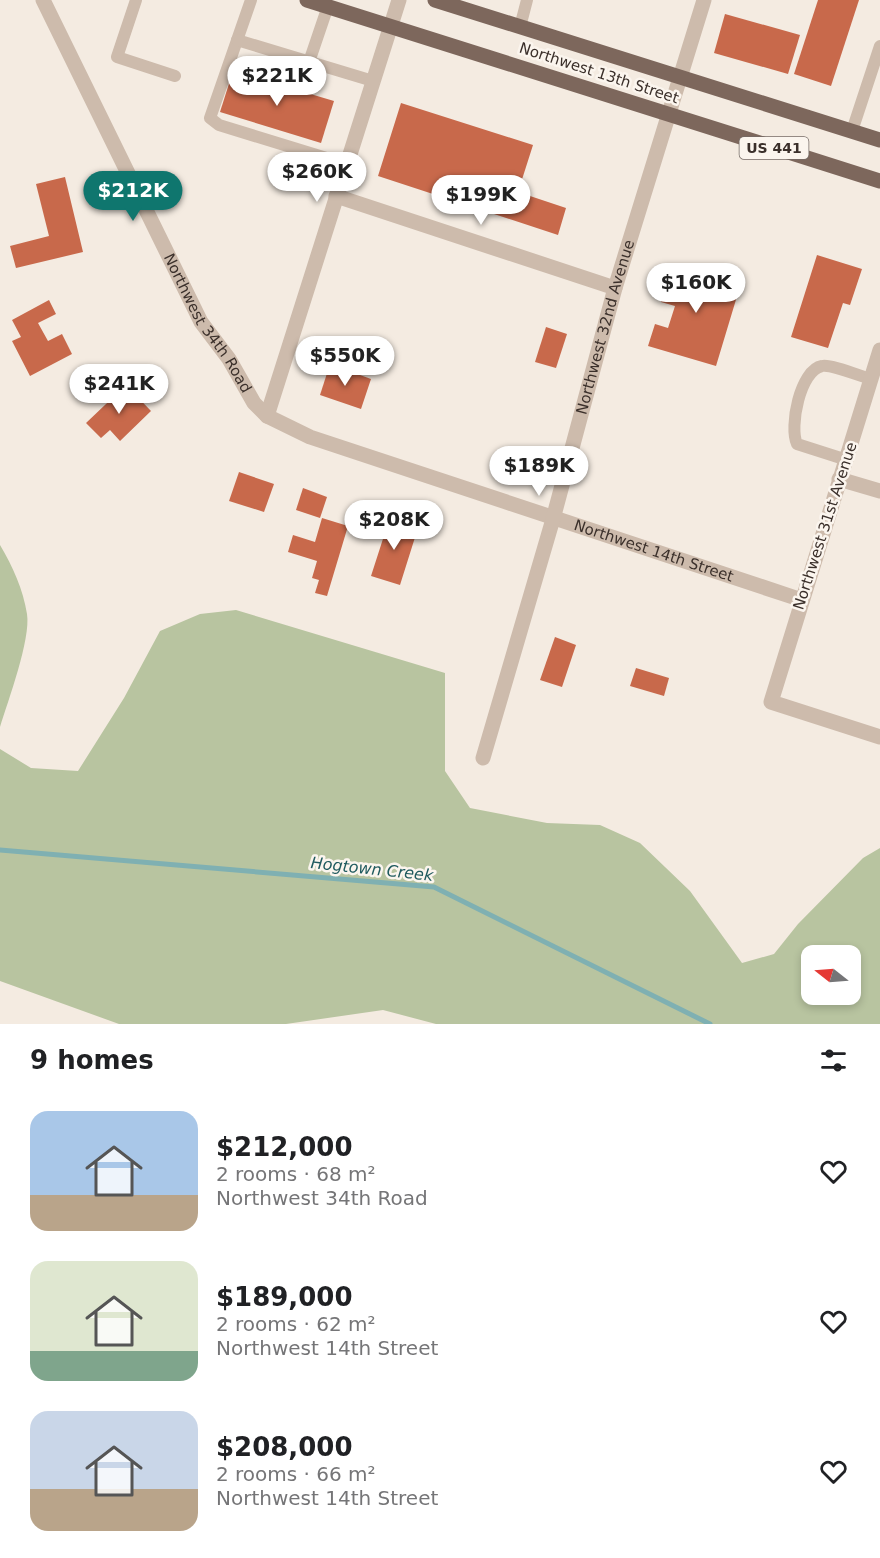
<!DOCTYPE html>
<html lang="en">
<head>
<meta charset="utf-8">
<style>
  body { margin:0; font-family:"DejaVu Sans",sans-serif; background:#f6f6f6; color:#202124; height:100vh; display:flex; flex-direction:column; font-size:22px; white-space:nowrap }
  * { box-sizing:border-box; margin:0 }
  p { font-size:20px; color:#757577 }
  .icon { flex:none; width:33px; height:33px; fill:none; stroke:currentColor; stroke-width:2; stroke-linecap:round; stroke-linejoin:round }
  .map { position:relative; height:1024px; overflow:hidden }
  .drawer { display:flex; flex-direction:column; background:#fff; flex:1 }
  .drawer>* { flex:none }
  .needle { width:39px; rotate:287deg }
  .controls { position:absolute; left:801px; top:945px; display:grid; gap:12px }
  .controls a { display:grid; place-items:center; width:60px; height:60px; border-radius:12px; background:#fff; box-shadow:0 3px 9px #0003; font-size:30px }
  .price { position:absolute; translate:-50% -51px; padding:0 14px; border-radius:21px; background:#fff; color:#222; font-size:20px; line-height:39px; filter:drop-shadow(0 2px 3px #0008) }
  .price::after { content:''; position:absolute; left:50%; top:36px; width:18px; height:14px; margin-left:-9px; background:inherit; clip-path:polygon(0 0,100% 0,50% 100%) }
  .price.current { background:#0f766e; color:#fff }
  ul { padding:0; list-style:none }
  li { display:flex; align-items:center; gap:18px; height:150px; padding:0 30px }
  li span { display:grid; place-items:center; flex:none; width:168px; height:120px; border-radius:18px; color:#555 }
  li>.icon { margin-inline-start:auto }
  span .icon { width:72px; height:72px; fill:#fffc; stroke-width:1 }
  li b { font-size:26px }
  h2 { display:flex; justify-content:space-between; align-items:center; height:72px; padding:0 30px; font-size:26px }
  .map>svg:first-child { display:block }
</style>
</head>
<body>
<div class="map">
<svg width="880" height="1024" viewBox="0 0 880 1024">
  <rect width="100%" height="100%" fill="#f4ebe1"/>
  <g fill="#b8c4a0" fill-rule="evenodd">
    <path d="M0,545c13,22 23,44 27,69 4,25 -19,87 -27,113z"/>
    <path d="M236,610l209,63v98l25,37 77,15 53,2 40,18 50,48 52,72 32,-9 24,-30 65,-66 17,-10v176h-444l-53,-14 -97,14h-167l-119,-43v-232l31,19 47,3 46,-73 36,-67 40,-17zM812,956h38v38h-38z"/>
  </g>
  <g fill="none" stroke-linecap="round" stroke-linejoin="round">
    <path stroke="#7fb0b2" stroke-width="5" d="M0,850l434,37 276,137"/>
  </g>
  <g fill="#c8694b">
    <path d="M818,0h41l-28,86 -37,-12z"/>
    <path d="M725,14l75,21 -12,39 -74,-21z"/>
    <path d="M233,71l101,30 -13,42 -101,-31z"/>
    <path d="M401,103l132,42 -15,47 48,16 -8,27 -180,-59z"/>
    <path d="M65,177l18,75 -67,16 -6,-22 39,-10 -13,-52z"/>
    <path d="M817,255l45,14 -12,36 -7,-2 -15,45 -37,-11z"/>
    <path d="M673,263l68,20 -25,83 -68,-20 7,-22 13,4 7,-22 -14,-4z"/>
    <path d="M49,300l7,14 -18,9 10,18 14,-7 10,20 -42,22 -18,-35 9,-4 -9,-17z"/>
    <path d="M546,327l21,7 -11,34 -21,-6z"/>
    <path d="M330,364l41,15 -10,30 -41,-14z"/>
    <path d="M126,385l25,26 -31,30 -10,-11 -9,8 -15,-15z"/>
    <path d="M239,472l35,12 -10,28 -35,-11z"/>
    <path d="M303,488l24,9 -7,21 -24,-8z"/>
    <path d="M391,514l15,5 -2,8 13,4 -17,54 -29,-9z"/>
    <path d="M322,518l26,8 -21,70 -12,-3 4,-13 -7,-2 5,-17 -29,-9 5,-17 22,7z"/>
    <path d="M555,637l21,8 -14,42 -22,-7z"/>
    <path d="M636,668l33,10 -5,18 -34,-10z"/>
  </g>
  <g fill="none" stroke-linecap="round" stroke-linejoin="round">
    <g stroke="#cdbbac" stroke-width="12">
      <path d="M136,0l-19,57 58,19"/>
      <path d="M251,0l-41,118 9,7 127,39"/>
      <path d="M520,27l7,-27"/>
      <path d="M237,40l136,41"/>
      <path d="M309,62l19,-56"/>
      <path d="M852,131l28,-85"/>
      <path d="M847,460l-50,-16c-8,-17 3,-74 25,-78 9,-2 38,10 49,13"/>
    </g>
    <g stroke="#cdbbac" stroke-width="15">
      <path id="s1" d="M43,0l158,322 28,37 25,44 13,13 43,21 492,163"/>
      <path d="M336,196l279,92"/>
      <path d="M880,350l-109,352 109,35"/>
      <path d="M267,416l132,-416"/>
      <path d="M839,479l41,12"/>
      <path id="s2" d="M483,758l70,-239 62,-231 89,-288"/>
    </g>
    <g stroke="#7d675c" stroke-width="15">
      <path d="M307,0l573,181"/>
      <path d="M435,0l445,140"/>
    </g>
  </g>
  <g text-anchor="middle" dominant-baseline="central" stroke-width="5" stroke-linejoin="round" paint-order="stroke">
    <rect fill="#fbf5ee" stroke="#756b66" stroke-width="1.5" x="739.5" y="137" width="69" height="22" rx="4.5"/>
    <g font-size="14" font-weight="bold" fill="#3b302b">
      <text x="774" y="148">US 441</text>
    </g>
    <g font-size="15" fill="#3b302b" stroke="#fbf5ee">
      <text transform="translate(599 73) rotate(18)">Northwest 13th Street</text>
      <text stroke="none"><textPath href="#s1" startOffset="363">Northwest 34th Road</textPath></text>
      <text stroke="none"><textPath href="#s2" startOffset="448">Northwest 32nd Avenue</textPath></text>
      <text transform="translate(825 526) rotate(-72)">Northwest 31st Avenue</text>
      <text stroke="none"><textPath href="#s1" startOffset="884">Northwest 14th Street</textPath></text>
    </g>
    <g font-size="16" font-style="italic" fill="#1f5a5e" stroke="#fbf5ee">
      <text transform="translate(372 869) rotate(6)">Hogtown Creek</text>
    </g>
  </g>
</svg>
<div class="controls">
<a><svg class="needle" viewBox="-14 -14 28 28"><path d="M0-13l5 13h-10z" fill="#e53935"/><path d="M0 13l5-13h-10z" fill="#757577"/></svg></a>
</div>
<b class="price" style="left:277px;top:107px">$221K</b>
<b class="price" style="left:317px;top:203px">$260K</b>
<b class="price current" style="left:133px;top:222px">$212K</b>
<b class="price" style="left:481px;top:226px">$199K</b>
<b class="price" style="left:696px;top:314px">$160K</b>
<b class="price" style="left:345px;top:387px">$550K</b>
<b class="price" style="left:119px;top:415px">$241K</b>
<b class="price" style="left:539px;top:497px">$189K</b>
<b class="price" style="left:394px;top:551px">$208K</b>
</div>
<section class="drawer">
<h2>9 homes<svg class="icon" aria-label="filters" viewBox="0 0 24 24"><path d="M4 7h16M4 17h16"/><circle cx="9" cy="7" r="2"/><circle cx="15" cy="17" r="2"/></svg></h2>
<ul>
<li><span style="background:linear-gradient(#a9c7e8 70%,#b9a48a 0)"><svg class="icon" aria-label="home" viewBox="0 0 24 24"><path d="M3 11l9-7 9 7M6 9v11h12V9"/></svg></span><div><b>$212,000</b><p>2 rooms · 68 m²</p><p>Northwest 34th Road</p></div><svg class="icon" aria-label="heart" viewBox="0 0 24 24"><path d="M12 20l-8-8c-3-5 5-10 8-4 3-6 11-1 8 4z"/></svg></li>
<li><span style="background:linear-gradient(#dfe7d0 75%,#7fa58c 0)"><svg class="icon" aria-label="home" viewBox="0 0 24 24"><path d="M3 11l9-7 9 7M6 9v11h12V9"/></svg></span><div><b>$189,000</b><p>2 rooms · 62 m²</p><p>Northwest 14th Street</p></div><svg class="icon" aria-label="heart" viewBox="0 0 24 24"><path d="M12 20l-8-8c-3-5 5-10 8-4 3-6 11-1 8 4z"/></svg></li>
<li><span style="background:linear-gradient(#c9d6e8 65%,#b9a48a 0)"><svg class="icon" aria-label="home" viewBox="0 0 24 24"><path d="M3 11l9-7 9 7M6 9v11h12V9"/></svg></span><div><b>$208,000</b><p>2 rooms · 66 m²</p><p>Northwest 14th Street</p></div><svg class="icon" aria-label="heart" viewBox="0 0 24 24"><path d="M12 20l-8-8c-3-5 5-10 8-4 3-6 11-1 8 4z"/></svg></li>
</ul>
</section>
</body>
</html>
